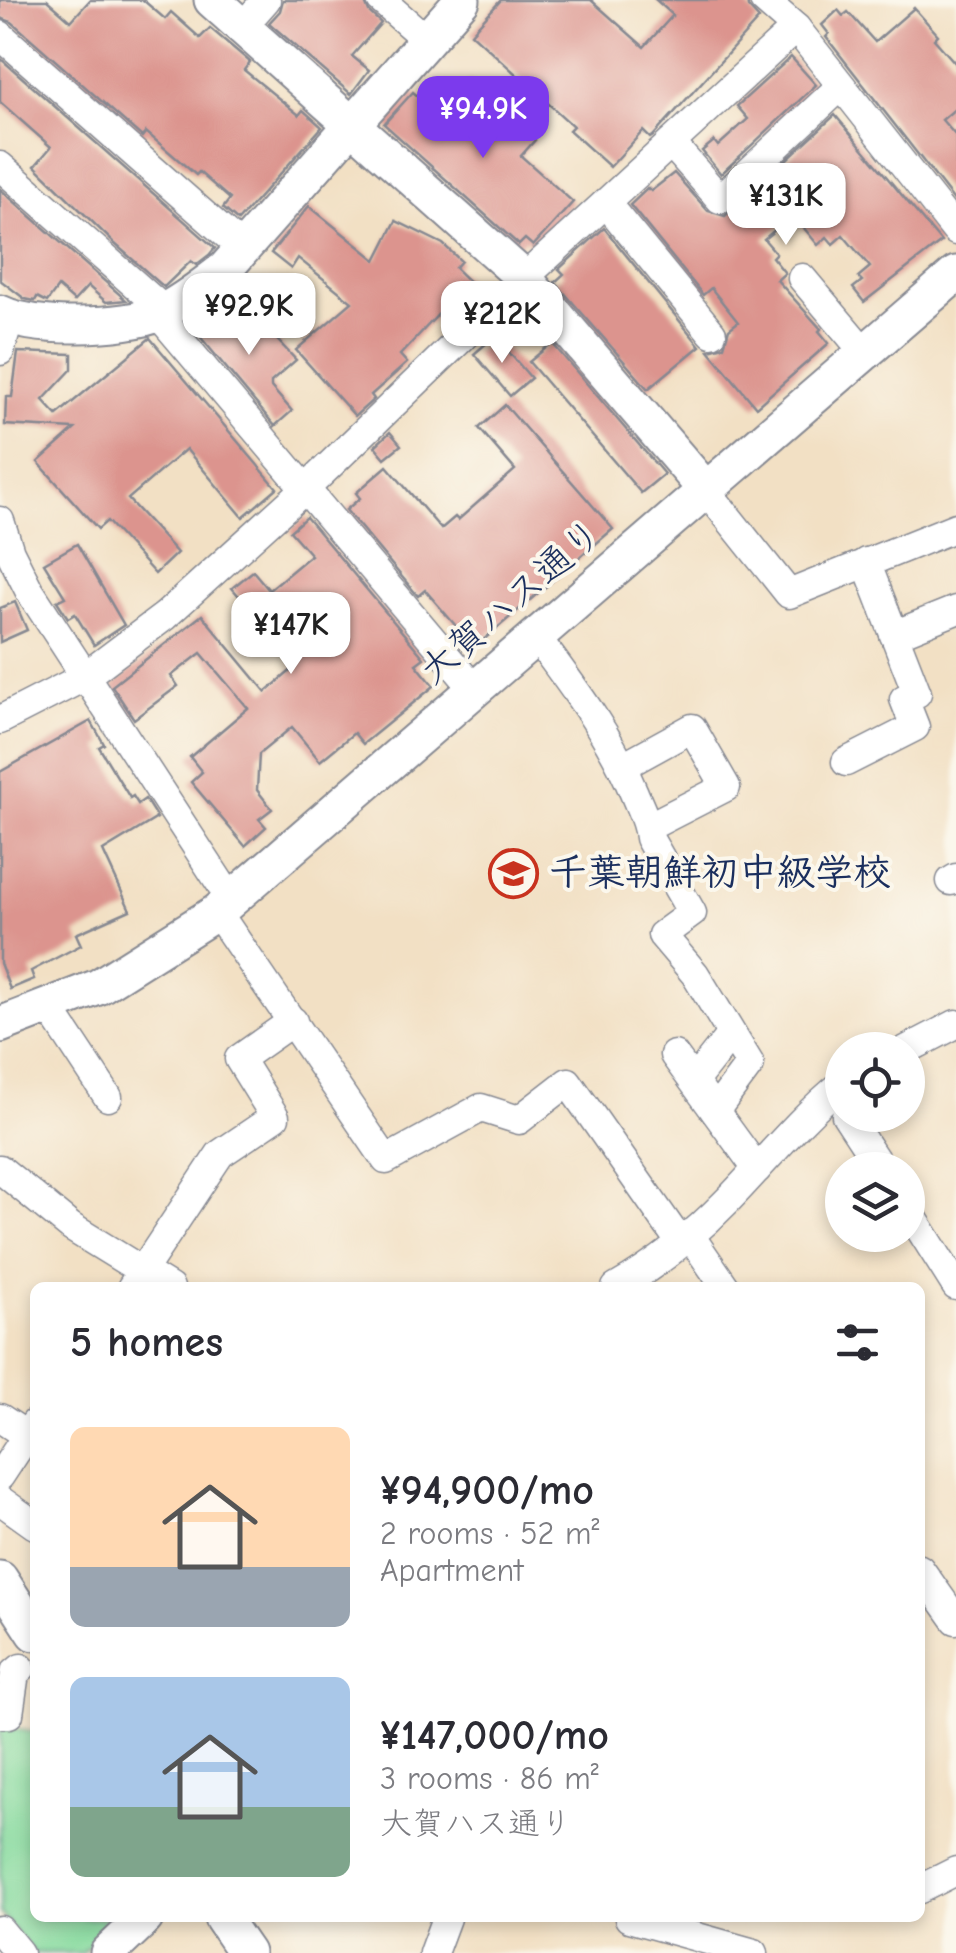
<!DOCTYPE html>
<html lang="en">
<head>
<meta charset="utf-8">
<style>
  body { margin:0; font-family:"Comic Neue","Klee One",sans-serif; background:#f2f2f3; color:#2b2b33; height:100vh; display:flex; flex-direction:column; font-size:38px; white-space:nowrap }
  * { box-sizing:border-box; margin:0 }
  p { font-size:32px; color:#7c7c81 }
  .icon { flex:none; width:55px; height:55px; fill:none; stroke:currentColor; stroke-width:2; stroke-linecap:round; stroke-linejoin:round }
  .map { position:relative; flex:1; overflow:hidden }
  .sheet { position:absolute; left:30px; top:1282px; width:895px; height:640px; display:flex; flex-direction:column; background:#fff; border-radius:15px; box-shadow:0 5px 15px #0003 }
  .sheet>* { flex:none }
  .tools { position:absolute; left:825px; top:1032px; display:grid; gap:20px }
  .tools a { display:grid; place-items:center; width:100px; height:100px; border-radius:50%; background:#fff; box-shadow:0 5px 15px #0003; font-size:50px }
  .price { position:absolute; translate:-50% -85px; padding:0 22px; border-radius:20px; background:#fff; color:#222; font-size:32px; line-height:65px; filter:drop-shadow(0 2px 5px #0008) }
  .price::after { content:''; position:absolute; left:50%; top:60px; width:30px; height:22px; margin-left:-15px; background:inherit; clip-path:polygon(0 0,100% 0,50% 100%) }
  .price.current { background:#7c3aed; color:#fff }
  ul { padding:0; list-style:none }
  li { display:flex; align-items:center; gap:30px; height:250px; padding:0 40px }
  li span { display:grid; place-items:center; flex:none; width:280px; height:200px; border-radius:15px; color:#555 }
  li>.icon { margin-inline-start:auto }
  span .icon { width:120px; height:120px; fill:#fffc; stroke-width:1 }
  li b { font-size:42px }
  h2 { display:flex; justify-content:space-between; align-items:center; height:120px; padding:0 40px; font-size:42px }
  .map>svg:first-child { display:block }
</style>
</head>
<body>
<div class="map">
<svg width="956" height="1953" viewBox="0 0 956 1953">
  <rect width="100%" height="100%" fill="#fbf7ec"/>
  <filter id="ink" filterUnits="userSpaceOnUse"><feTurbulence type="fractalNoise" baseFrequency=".01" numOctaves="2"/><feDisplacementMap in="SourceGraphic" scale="20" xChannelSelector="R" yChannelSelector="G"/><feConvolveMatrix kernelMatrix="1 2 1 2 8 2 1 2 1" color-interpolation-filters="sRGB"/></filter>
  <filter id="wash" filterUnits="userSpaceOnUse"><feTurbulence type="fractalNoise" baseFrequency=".0048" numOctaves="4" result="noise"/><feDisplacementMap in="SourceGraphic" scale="40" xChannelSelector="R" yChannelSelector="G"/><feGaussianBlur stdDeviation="2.25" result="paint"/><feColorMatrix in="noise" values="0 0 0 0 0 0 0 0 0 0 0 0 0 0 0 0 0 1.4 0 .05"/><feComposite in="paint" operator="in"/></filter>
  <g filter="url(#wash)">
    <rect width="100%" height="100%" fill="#f2e0c4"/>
    <path fill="#83d99c" stroke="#4f847d" stroke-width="2.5" d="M0,1727l35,5v186h85l-39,35h-48l-33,-40z"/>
    <g id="blocks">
      <g fill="#dc948e">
        <path d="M0,0h47l24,21 19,-21h53l22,19 6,-7 29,26 10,-10 40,34 -6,8 55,45 4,-5 19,17 -84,94 -15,-13 7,-9 -31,-27 -3,3 -50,-43 -4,5 -130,-115 -12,-4z"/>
        <path d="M283,0h81l5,12 12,11 -29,33 17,14 -18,24 -82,-71 11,-12z"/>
        <path d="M501,0h90l53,47 29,-32 -17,-15h91l1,7 11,12 -106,117 -3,2 -7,-7 -33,36 -41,-37 4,-4 -102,-93z"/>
        <path d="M914,8l24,27 -4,4 22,25v44l-14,12 14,16v67l-130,-166 3,-3 -7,-9 16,-15 5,6 5,-4 27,30z"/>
        <path d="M791,57l25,28 -95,89 -19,-23 12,-10 4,5 30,-27 -11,-13z"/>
        <path d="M0,58l215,190 -6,7 -13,10 -5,-4 -27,26 -50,-44 -79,-77 16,-19 -51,-45z"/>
        <path d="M470,81l65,59 -14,16 52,46 -40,44 -8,-7 -6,6 -135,-121 29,-32 26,23z"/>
        <path d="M835,115l106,127 -77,60 -11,-14 9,-7 -4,-4 12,-10 -27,-32 -10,9 -6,-7 -9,8 -25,-30 -29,24 12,14 -4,4 13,16 -8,7 44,49 -2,2 10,12 -73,64 -47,-57 15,-4 5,-17 9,-7 -27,-34 -8,7 -73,-90 18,-17 3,3 23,-18 34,38 17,5z"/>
        <path d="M0,189l126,111 -20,2 -18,-16 -14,15 -16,-14 -11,15 -10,-5 -2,4 -10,-2 -25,-19z"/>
        <path d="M309,206l67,54 20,-39 47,23 18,17 -6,7 24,23 -6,6 3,3 -17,16 -12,-11 -47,50 7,8 -36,32 3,4 -19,17 -59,-66 56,-48 -54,-44 -7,11 -20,-16z"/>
        <path d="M604,228l96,118 -52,43 -93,-107 9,-8 -5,-5z"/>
        <path d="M218,306l13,16 11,-9 16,19 6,-6 32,34 -25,22v5l21,24 -17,15 -83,-99z"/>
        <path d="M495,336l36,42 -21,18 -36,-42z"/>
        <path d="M150,338l127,150 -34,29 -57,-68 -58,50 49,54 -22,21 -48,-53 -9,8 -60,-67 37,-33 -70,-4 1,-28h6l6,-45 54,2v15l-29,31 14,15z"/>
        <path d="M552,343l112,131 -23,19 -112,-131z"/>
        <path d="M505,405l108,124 -132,113 -6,-8 -7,6 -43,-50 -7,6 -72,-86 14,-12 -4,-5 31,-27 54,63 14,-12 3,3 57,-50 -36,-42z"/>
        <path d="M390,432l11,13 -16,13 -10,-12z"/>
        <path d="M306,517l118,141 -8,6 18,22 -71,58 -9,-11 -34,28 -28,-34 -33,27 -2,36 15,19 -13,10 7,8 -21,19 -54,-64 11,-10 -12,-15 58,-49 -47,-55 -30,23 7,10 -44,33 -22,-33 90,-71 64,77 29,-25 -4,-5 3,-2 -62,-72 21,-17 16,19 42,-35 -21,-24z"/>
        <path d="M77,544l47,81 -30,20 -19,-31 -7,4 -11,-17 8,-4 -21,-34z"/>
        <path d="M15,602l12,28 -27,12v-34z"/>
        <path d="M91,721l13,23 -5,3 31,51 3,-2 5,8 7,-5 12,19 -54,33 27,59 -54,24 5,11 -50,26 3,8 -24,10 -10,-26v-191z"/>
      </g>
    </g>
  </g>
  <g filter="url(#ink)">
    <use href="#blocks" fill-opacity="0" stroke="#868891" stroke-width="2.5"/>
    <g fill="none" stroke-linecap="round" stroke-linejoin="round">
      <defs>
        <g id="minor">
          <path d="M381,0l46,40"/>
          <path d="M764,0l32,28 160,203"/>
          <path d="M243,26l23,-26"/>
          <path d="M0,35l243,214"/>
          <path d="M671,143l49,56 121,-113"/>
          <path d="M0,166l164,144"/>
          <path d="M606,203l106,130"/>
          <path d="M802,278l63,75"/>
          <path d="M158,314l317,376"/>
          <path d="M0,351l10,-33"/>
          <path d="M706,490l83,104 167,-67"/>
          <path d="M0,521l10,31 19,38 201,308"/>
          <path d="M894,635l62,-25"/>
          <path d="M537,638c37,50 73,97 97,155 6,15 14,29 15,45l43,75 -30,22 33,39 55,90 -35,47"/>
          <path d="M0,720l84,-43 81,-61 139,-126 220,-212 272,-250"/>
          <path d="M846,762l69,-35 -11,-28 13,-6 -51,-131"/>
          <path d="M623,766l69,-38 34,59 -78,40"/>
          <path d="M951,881l5,-3"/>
          <path d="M217,912l169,248 95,-52 38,12 49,-38 112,160"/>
          <path d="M48,1006l60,91"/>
          <path d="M906,1050l50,-26"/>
          <path d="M674,1055l83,114"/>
          <path d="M694,1081l37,-47"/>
          <path d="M846,1115l36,55"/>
          <path d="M0,1169l71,58 99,61"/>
          <path d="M908,1210l48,76"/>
          <path d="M689,1234l37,54"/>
          <path d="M131,1288l89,-134 55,-37 -36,-58 54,-38"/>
          <path d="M616,1288c40,-23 79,-54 111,-87 38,-39 73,-83 115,-117"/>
          <path d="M0,1418l35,23"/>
          <path d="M0,1476l35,-53"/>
          <path d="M0,1500l35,25"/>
          <path d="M920,1569l36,51"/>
          <path d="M0,1714h9l6,-41 6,-5"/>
          <path d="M920,1889l36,-18"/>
          <path d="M629,1918l125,35"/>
          <path d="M0,1930l19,23"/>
          <path d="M433,1953l13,-35"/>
        </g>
        <g id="tertiary">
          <path d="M212,0l312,278 182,212"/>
          <path d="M0,313c34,17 125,15 160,0 23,-11 45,-29 65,-44l237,-269"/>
          <path d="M0,1025l98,-38 119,-75 739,-638"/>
          <path d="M0,1579l35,54"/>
          <path d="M222,1918l24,35"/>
          <path d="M108,1953l37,-35"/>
        </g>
      </defs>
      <use href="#minor" stroke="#868891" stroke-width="31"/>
      <use href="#tertiary" stroke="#868891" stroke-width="39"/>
      <use href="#minor" stroke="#fff" stroke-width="28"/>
      <use href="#tertiary" stroke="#fff" stroke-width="35"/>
    </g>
  </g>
  <defs>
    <symbol id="school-ring" viewBox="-11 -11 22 22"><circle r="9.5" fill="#fbf7ec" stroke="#c8321e" stroke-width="1.5"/><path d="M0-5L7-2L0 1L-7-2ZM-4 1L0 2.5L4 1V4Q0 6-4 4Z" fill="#c8321e"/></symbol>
  </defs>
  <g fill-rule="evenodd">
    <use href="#school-ring" x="486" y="846" width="55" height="55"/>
  </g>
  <g text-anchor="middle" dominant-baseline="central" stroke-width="8" stroke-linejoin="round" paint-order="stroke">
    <g font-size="38" fill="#1b2f5e" stroke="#fbf7ec">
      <text transform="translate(511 602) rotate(-41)">大賀ハス通り</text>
    </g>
    <g font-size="38" font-weight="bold" fill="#1b2f5e" stroke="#fbf7ec" text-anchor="start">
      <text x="549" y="873">千葉朝鮮初中級学校</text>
    </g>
  </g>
</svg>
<div class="tools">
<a><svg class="icon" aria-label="locate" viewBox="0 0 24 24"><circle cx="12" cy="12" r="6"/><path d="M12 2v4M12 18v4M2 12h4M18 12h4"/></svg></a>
<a><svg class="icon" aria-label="layers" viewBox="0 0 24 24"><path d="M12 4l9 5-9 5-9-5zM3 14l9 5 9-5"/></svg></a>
</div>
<b class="price current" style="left:483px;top:161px">¥94.9K</b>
<b class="price" style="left:786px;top:248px">¥131K</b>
<b class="price" style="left:249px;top:358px">¥92.9K</b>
<b class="price" style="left:502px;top:366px">¥212K</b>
<b class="price" style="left:291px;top:677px">¥147K</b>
<section class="sheet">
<h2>5 homes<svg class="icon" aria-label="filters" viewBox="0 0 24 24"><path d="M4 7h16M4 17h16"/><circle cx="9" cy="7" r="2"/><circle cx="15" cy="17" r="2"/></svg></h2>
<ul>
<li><span style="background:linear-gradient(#ffd9b3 70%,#9aa5b1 0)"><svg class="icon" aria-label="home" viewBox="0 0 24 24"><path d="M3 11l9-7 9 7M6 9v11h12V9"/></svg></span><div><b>¥94,900/mo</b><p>2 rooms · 52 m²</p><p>Apartment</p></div></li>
<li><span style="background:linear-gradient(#a9c7e8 65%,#7fa58c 0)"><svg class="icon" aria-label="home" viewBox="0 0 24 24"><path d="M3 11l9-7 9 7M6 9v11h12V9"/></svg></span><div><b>¥147,000/mo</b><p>3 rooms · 86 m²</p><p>大賀ハス通り</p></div></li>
</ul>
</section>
</div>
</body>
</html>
